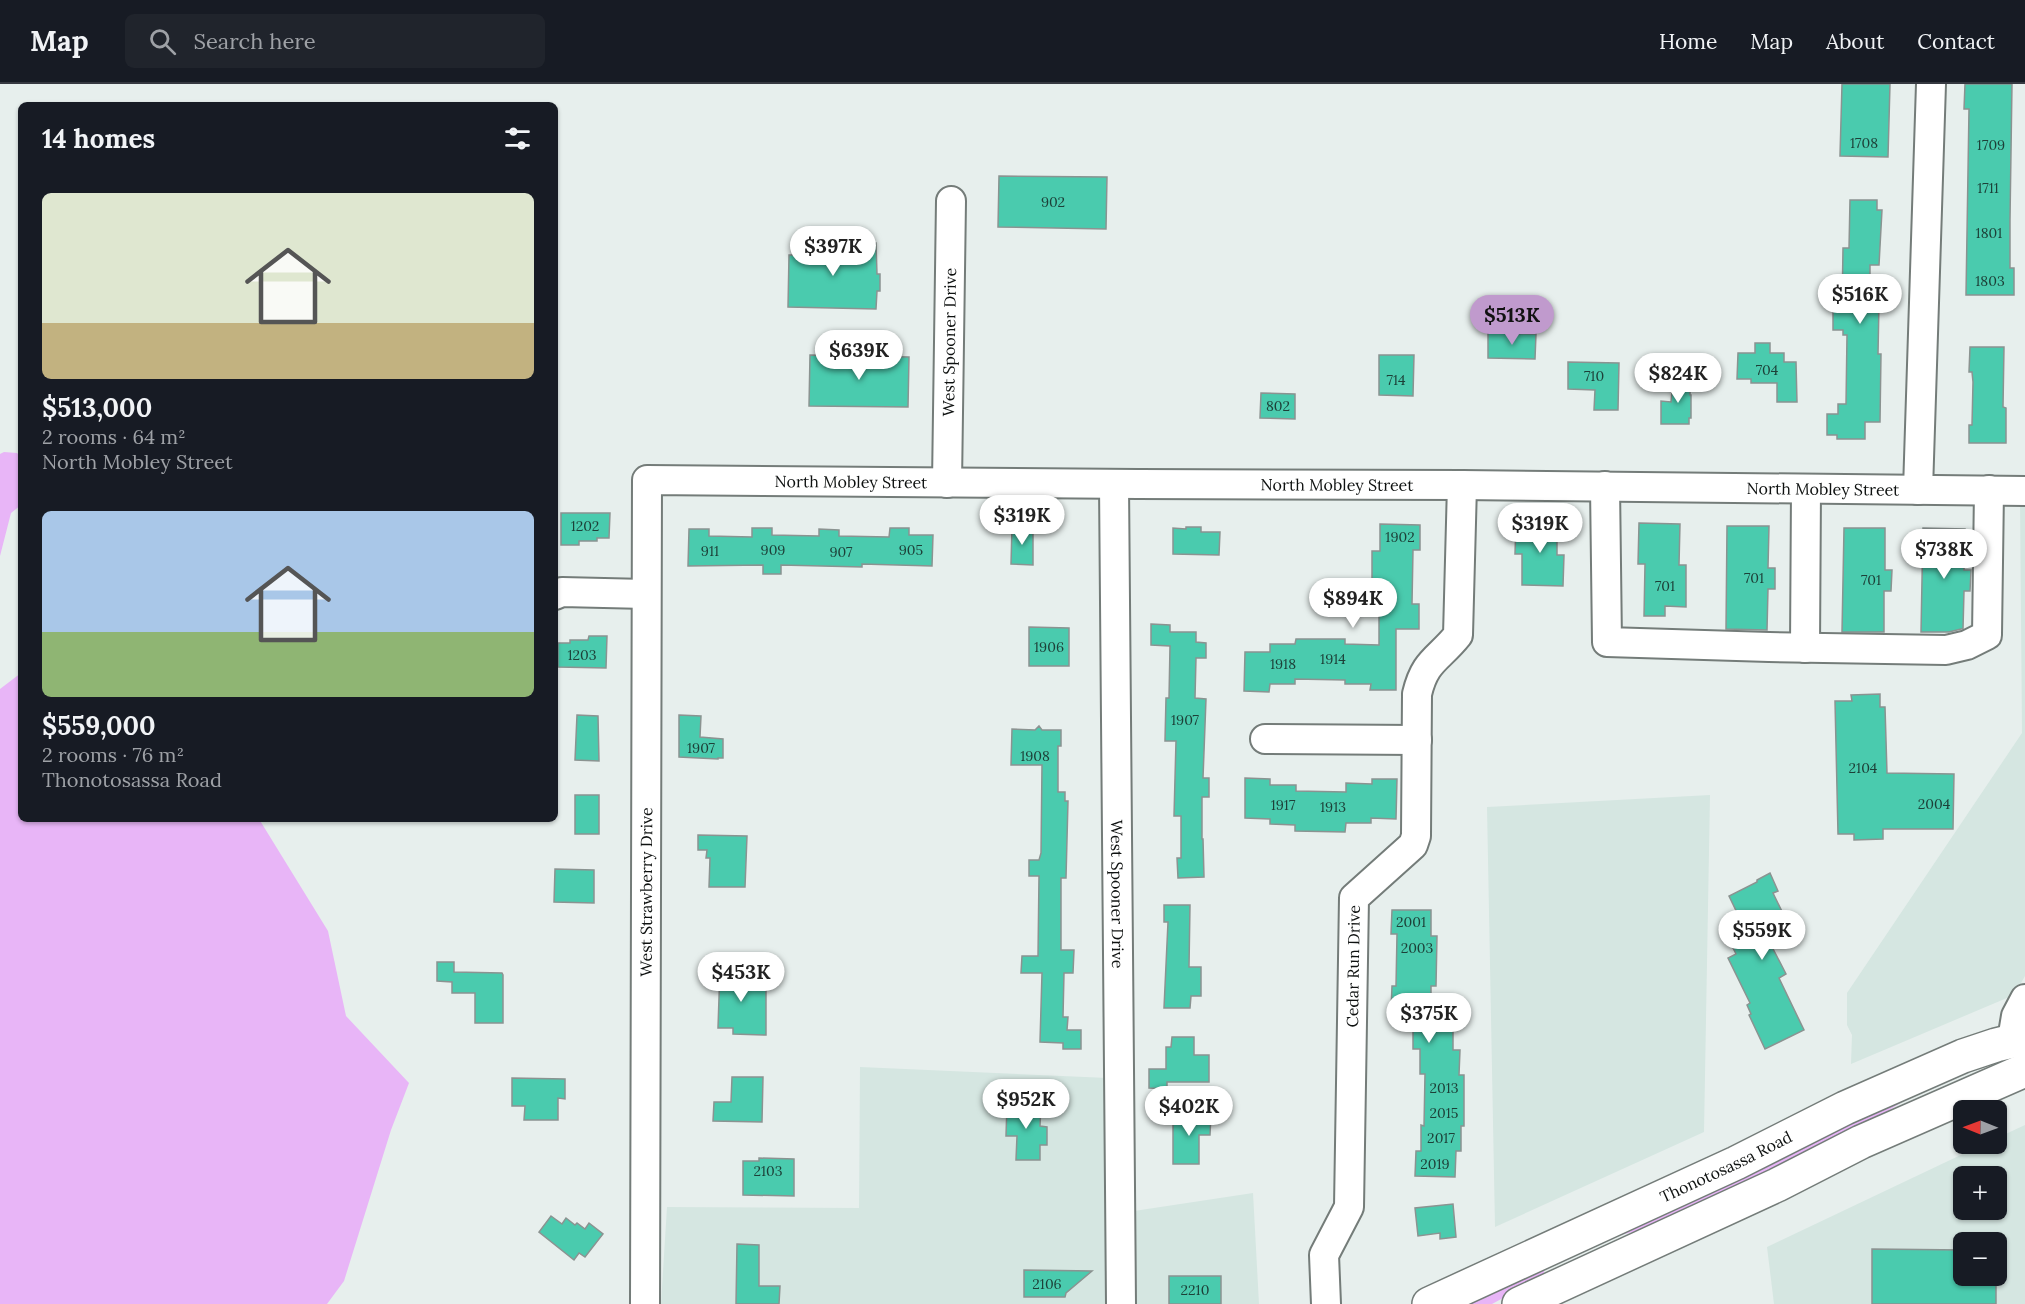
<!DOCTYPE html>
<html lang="en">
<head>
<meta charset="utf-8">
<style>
  body { margin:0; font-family:Lora,serif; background:#20242c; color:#f1f3f6; height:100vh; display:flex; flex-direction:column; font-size:22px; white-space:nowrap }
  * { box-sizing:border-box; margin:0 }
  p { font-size:20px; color:#9ea1a6 }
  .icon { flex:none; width:33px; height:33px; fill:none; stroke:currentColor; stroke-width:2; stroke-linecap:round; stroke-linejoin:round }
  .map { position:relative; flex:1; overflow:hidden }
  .drawer { position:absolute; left:18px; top:18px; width:540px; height:720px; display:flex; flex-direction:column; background:#171b24; border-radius:9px; box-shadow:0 2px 4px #0004 }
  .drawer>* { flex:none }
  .needle { width:39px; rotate:271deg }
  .controls { position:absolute; left:1953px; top:1016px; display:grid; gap:12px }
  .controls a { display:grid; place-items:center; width:54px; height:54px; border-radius:9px; background:#171b24; box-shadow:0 2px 4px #0004; font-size:30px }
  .price { position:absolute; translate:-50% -51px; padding:0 14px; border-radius:21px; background:#fff; color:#222; font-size:20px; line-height:39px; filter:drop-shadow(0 2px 3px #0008) }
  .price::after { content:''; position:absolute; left:50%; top:36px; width:18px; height:14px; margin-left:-9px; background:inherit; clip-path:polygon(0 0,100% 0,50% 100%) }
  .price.current { background:#c09acd; color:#111 }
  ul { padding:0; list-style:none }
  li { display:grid; align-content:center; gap:12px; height:318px; padding:0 24px }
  li span { display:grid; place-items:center; height:186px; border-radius:9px; color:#555 }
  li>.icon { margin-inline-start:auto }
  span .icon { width:108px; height:108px; fill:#fffc; stroke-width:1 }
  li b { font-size:26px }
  h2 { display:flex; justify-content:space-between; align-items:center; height:72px; padding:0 24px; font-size:26px }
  header { display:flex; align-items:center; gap:36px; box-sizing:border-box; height:84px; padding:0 30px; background:#171b24; border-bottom:2px solid #363941 }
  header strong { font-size:28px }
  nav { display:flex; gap:33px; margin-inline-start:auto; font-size:21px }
  .search { width:420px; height:54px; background:#20242c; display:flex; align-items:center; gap:15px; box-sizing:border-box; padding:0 21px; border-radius:9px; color:#9ea1a6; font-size:22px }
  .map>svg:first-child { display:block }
</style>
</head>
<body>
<header>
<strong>Map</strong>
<div class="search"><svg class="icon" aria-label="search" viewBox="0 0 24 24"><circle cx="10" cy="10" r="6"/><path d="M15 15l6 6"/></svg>Search here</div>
<nav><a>Home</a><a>Map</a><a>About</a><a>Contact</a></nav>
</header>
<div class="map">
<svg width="2025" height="1220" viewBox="0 0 2025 1220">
  <rect width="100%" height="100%" fill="#e7efed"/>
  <g fill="#d5e6e1" fill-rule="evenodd">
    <path d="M2020,416h5v476l-11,19 -163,69 1,-29 -5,-10v-32l175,-260z"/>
    <path d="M1710,711l-6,337 -209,95 -8,-420z"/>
    <path d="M860,983l248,11 2,226h-449l6,-97 192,1z"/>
    <path d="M2025,1041v179h-251l-7,-57 219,-104h10l1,-5zM1964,1092h32v33h-32zM1964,1158h32v33h-32z"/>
    <path d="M1253,1109l6,111h-127l2,-93z"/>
  </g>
  <g fill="#e8b5f7">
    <path d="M4,368l13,1 4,4v48l-10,8 -11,43v-102z"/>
    <path d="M21,589v146h238l69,112 18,85 63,67 -18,47 -47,151 -17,23h-327v-615z"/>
    <path d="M1916,1009l-55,35 -202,98 -39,9 1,-3 30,-21z"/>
    <path d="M1542,1185l2,1v3l-6,6 -46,25h-36z"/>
  </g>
  <g fill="#4acbae" stroke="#8b9391" stroke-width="1.5">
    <path d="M1842,0h48l-2,73 -48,-1z"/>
    <path d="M1965,0h47l-2,136v48h4v27h-48l3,-186h-5z"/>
    <path d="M999,92l108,1 -1,52 -108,-2z"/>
    <path d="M1850,116h27v10h5l-3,55h-9v38h9l-1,51h3l-1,68h-15v17h-28v-4h-10v-21h11v-10h8l1,-69h-4v-5h-10v-21h9l1,-61h6z"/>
    <path d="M809,156h16v16h30v-13h21l1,31h3v17h-3l-1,18 -88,-2 1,-52h4l1,-14 15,1z"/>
    <path d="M1488,249l48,1 -1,25 -47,-1z"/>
    <path d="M1755,259h15v10h14v9h12l1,40h-20v-19h-26v-4h-14l1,-26h17z"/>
    <path d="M1970,263h34l-1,60 3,1v35h-37v-18h3l1,-43 -1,-10h-3z"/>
    <path d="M810,271l99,2 -1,50 -99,-1z"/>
    <path d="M1379,271h35l-1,41 -34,-1z"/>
    <path d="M1568,278l51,1 -1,47h-24l1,-20 -27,-1z"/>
    <path d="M1673,295h17v16h1v23h-2v6h-28v-23l10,1z"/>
    <path d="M1261,309l34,1v25l-35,-1z"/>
    <path d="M561,429h49l-1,25h-12v3h-18v4h-18z"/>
    <path d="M1516,439h41v32h7l-1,31 -41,-1v-31h-7z"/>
    <path d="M1639,439l41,1 -1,41h7v42l-21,-1v10h-21l1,-52h-7z"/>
    <path d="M1380,440l40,1v25h-7l-1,54h7v25h-23v61h-26l1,-6h-26v-4l-50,-1v5h-25l-1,8 -25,-1 1,-39h25v-8h25l1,-5h49v5l34,1v-43h-7v-51h8z"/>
    <path d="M1727,442h42l-1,42h7v21h-7l-1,41 -41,-1z"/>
    <path d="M1012,443h21v38l-22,-1z"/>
    <path d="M1186,443h15v5h19l-1,23 -46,-1v-26l13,1z"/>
    <path d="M752,444h20v7l47,1v-7l20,1v6l50,1 1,-9h19v7h24l-1,31 -70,-2v3l-81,-2v9h-18v-9l-75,1 1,-37h20v7l43,1z"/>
    <path d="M1844,444h41v42h7l-1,21h-7v41h-42z"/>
    <path d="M1923,444l42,1 -1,41h7l-1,21h-6l-1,38h-2l-12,3h-28z"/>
    <path d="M1151,540l19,1v7h26v10l10,1v15h-10l-1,40 11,1 -3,79h6v19h-7v42h1l1,38 -26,1 -1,-20h4v-42h-7l2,-75h-11l1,-43h3l1,-52 -19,-1z"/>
    <path d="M1029,543l40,1v38h-40z"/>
    <path d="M589,552h18l-1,32 -48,-1v-24h12v-3h18z"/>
    <path d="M1880,610v13h5l2,66 67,1 -1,55h-70v10l-29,1v-6h-16l-3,-133h17l-1,-6z"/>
    <path d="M577,631l21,1 1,45 -24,-1z"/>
    <path d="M679,631l22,1 -1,21 23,2v19h-5v1l-39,-2z"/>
    <path d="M1039,642l3,4h19v16h-3v46h7v9h3l-2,77h-5v72h13l-1,23h-9l-1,44h5l-1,13h14v19h-18v-6l-23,-1 2,-69h-21l1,-17h16l1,-80h-10v-16h10l2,-7 1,-88h-31l1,-36 23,1z"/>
    <path d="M1245,694l25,1v6h26v6l50,1v-9l26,1v-5h25l-1,40 -25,-1v5h-25l-1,9 -50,-1v-6l-25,-1v-5l-25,-1z"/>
    <rect x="575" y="711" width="24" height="39"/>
    <path d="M698,751l49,1 -2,51h-36l1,-29h-4l1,-8h-9z"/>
    <path d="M555,785l39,1v33l-40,-1z"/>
    <path d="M1770,789l8,18 -5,2 17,35 -22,11 18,35 -7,4 25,52 -39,19 -16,-34 2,-1 -4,-9 3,-2 -22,-45 8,-4 -12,-24 17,-9 -12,-25 28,-14v-2z"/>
    <path d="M1164,821h26l-1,62h12v29h-10l-1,12h-26l4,-86h-4z"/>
    <path d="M1392,826h39v26h6l-1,50h-5v38h22v26h7l-1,25h5v51h-3v25h-5l-1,26 -40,-1 1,-25h5v-26l3,1 1,-52h-5v-25h-7v-38h-22l1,-25h4l1,-52h-6z"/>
    <path d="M437,878h17v10l48,1 1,2v48h-28v-30h-23v-11l-15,-1z"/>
    <path d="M720,884h34l-1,21h13v46l-33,-1v-6h-15z"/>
    <path d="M1172,953h22v18h15v27h-42v7l-18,-1v-19h17v-22h5z"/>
    <path d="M732,993h31l-1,45 -49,-1 1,-19h17z"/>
    <path d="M512,994l53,1v20l-7,-1v22h-34l1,-14h-13z"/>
    <path d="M1007,1020l34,1 -1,21 7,1v18h-7v15h-24l1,-24h-11z"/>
    <path d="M1173,1030h38l-1,21h-11v29h-26z"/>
    <path d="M759,1074l35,1v37l-51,-1v-34h16z"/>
    <path d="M1453,1120l3,33 -16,2v-6l-22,3 -3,-28z"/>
    <path d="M551,1132l11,8 4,-6 9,7 2,-2 8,6 4,-6 14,11 -18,23 -6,-4 -5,7 -35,-28z"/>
    <path d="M737,1160l22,1v41h21l-1,18h-43z"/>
    <path d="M1872,1165l92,1v25h32v29h-124z"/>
    <path d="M1024,1186l68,1 -26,22 -1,4h-41z"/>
    <rect x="1169" y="1192" width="52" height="28"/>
  </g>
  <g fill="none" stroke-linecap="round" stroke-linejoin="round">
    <defs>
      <g id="minor">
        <path id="s1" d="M947,399l4,-282"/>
        <path id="s2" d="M1114,400l7,820"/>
        <path d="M1605,402l2,156 162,5 177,3 21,-5 20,-10 2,-145"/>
        <path d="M1918,406l13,-406"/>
        <path d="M555,511l7,-3 84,2"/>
        <path d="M1805,564l1,-159"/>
        <path d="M1265,655l152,1"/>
        <path d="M2012,956l4,-24 9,-17"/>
        <path id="s3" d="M645,1220l2,-824 491,4 324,1 563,6"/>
        <path id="s4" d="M1326,1220l-2,-49 25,-48 5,-309 59,-53 3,-9 1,-142c8,-34 21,-34 41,-59l4,-150"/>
      </g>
      <g id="major">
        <path id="s5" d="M1429,1220l307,-141 109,-55 118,-52 33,-11 29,-7"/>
        <path d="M1519,1220l258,-119 84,-43 164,-72"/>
      </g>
    </defs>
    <use href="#minor" stroke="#747c79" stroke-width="32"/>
    <use href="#major" stroke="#747c79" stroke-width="36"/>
    <use href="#minor" stroke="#fff" stroke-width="28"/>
    <use href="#major" stroke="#fff" stroke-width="33"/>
  </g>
  <g text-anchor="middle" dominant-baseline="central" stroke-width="4.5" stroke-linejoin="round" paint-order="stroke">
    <g font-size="14" fill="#1d4038">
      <text x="1864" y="59">1708</text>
      <text x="1991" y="61">1709</text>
      <text x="1988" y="104">1711</text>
      <text x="1053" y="118">902</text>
      <text x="1989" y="149">1801</text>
      <text x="1990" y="197">1803</text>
      <text x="1767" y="286">704</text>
      <text x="1594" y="292">710</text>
      <text x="1396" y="296">714</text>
      <text x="1278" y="322">802</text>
      <text x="585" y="442">1202</text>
      <text x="1400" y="453">1902</text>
      <text x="773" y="466">909</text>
      <text x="911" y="466">905</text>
      <text x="710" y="467">911</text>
      <text x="841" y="468">907</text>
      <text x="1754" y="494">701</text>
      <text x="1871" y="496">701</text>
      <text x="1665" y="502">701</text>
      <text x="1049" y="563">1906</text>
      <text x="582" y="571">1203</text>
      <text x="1333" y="575">1914</text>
      <text x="1283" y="580">1918</text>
      <text x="1185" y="636">1907</text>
      <text x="701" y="664">1907</text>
      <text x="1035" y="672">1908</text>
      <text x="1863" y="684">2104</text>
      <text x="1934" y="720">2004</text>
      <text x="1283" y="721">1917</text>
      <text x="1333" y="723">1913</text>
      <text x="1411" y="838">2001</text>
      <text x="1417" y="864">2003</text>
      <text x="1444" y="1004">2013</text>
      <text x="1444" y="1029">2015</text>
      <text x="1441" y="1054">2017</text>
      <text x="1435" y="1080">2019</text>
      <text x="768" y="1087">2103</text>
      <text x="1047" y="1200">2106</text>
      <text x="1195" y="1206">2210</text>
    </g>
    <g font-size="16" fill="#0e1110" stroke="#e7efed">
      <text stroke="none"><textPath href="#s1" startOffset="141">West Spooner Drive</textPath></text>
      <text stroke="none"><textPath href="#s3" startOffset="1028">North Mobley Street</textPath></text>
      <text stroke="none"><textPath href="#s3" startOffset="1514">North Mobley Street</textPath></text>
      <text stroke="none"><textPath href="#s3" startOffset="2000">North Mobley Street</textPath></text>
      <text stroke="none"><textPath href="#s3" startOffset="412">West Strawberry Drive</textPath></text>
      <text stroke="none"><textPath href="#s2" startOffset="410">West Spooner Drive</textPath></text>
      <text stroke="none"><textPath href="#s4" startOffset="344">Cedar Run Drive</textPath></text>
      <text stroke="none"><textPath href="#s5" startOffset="327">Thonotosassa Road</textPath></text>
    </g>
  </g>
</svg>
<div class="controls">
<a><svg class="needle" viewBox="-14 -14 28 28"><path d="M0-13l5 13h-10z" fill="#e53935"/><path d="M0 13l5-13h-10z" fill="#9ea1a6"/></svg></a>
<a>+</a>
<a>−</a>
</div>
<b class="price" style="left:833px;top:193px">$397K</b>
<b class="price" style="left:1860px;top:241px">$516K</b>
<b class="price current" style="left:1512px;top:262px">$513K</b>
<b class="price" style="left:859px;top:297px">$639K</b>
<b class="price" style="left:1678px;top:320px">$824K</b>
<b class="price" style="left:1022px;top:462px">$319K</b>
<b class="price" style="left:1540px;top:470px">$319K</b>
<b class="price" style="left:1944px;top:496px">$738K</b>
<b class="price" style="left:1353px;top:545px">$894K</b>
<b class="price" style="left:1762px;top:877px">$559K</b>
<b class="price" style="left:741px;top:919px">$453K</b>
<b class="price" style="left:1429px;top:960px">$375K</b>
<b class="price" style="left:1026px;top:1046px">$952K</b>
<b class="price" style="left:1189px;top:1053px">$402K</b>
<section class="drawer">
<h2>14 homes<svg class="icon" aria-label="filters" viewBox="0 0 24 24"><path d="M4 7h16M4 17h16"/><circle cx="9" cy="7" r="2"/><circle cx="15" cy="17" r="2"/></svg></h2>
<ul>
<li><span style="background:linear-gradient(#dfe7d0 70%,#c2b280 0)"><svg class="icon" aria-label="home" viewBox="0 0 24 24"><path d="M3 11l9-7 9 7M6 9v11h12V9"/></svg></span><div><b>$513,000</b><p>2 rooms · 64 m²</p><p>North Mobley Street</p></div></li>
<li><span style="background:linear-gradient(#a9c7e8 65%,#8fb573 0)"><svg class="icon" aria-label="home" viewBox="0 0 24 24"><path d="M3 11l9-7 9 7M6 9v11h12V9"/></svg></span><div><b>$559,000</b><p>2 rooms · 76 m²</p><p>Thonotosassa Road</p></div></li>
</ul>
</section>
</div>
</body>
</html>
